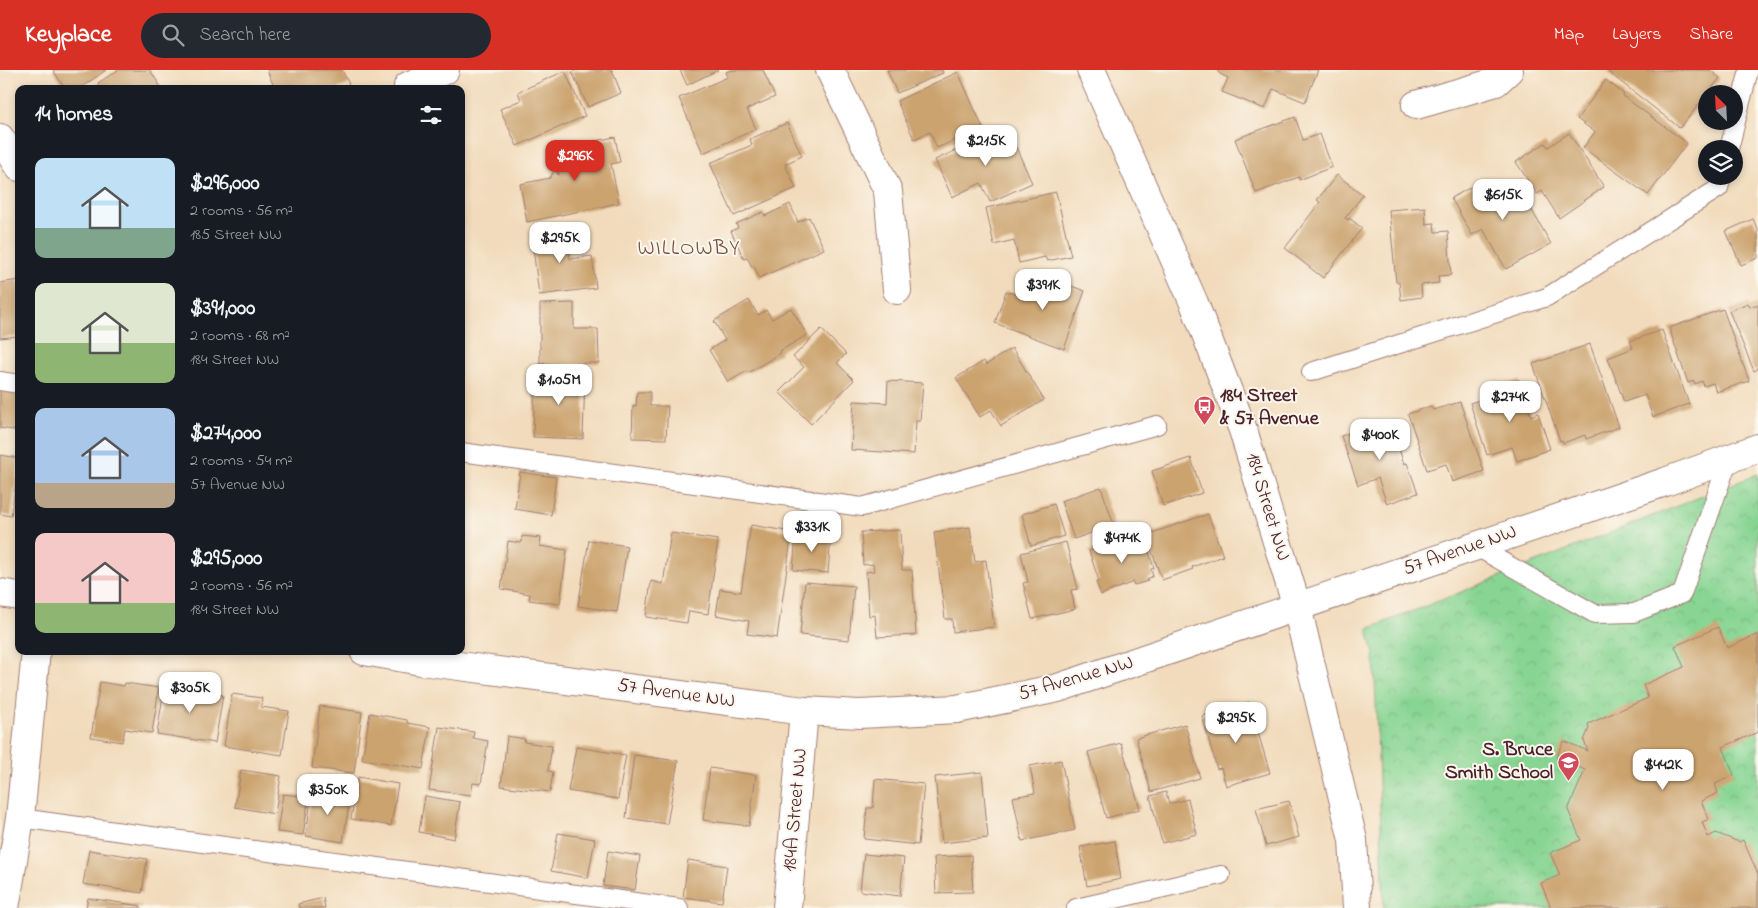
<!DOCTYPE html>
<html lang="en">
<head>
<meta charset="utf-8">
<style>
  body { margin:0; font-family:"Indie Flower",sans-serif; background:#242831; color:#f1f3f6; height:100vh; display:flex; flex-direction:column; font-size:19px; white-space:nowrap }
  * { box-sizing:border-box; margin:0 }
  p { font-size:16px; color:#9ea1a6 }
  .icon { flex:none; width:28px; height:28px; fill:none; stroke:currentColor; stroke-width:2; stroke-linecap:round; stroke-linejoin:round }
  .map { position:relative; flex:1; overflow:hidden }
  .sheet { position:absolute; left:15px; top:15px; width:450px; height:570px; display:flex; flex-direction:column; background:#171b24; border-radius:10px; box-shadow:0 2px 8px #0003 }
  .sheet>* { flex:none }
  .needle { width:32px; rotate:336deg }
  .fabs { position:absolute; left:1698px; top:15px; display:grid; gap:10px }
  .fabs a { display:grid; place-items:center; width:45px; height:45px; border-radius:50%; background:#171b24; box-shadow:0 2px 8px #0003; font-size:25px }
  .price { position:absolute; translate:-50% -42px; padding:0 11px; border-radius:10px; background:#fff; color:#222; font-size:16px; line-height:32px; filter:drop-shadow(0 1px 2px #0008) }
  .price::after { content:''; position:absolute; left:50%; top:30px; width:15px; height:11px; margin-left:-8px; background:inherit; clip-path:polygon(0 0,100% 0,50% 100%) }
  .price.current { background:#d93025; color:#fff }
  ul { padding:0; list-style:none }
  li { display:flex; align-items:center; gap:15px; height:125px; padding:0 20px }
  li span { display:grid; place-items:center; flex:none; width:140px; height:100px; border-radius:10px; color:#555 }
  li>.icon { margin-inline-start:auto }
  span .icon { width:60px; height:60px; fill:#fffc; stroke-width:1 }
  li b { font-size:21px }
  h2 { display:flex; justify-content:space-between; align-items:center; height:60px; padding:0 20px; font-size:21px }
  header { display:flex; align-items:center; gap:30px; box-sizing:border-box; height:70px; padding:0 25px; background:#d93025; color:#fff }
  header strong { font-size:24px }
  nav { display:flex; gap:28px; margin-inline-start:auto; font-size:18px }
  .search { width:350px; height:45px; background:#242831; display:flex; align-items:center; gap:12px; box-sizing:border-box; padding:0 18px; border-radius:28px; color:#9ea1a6; font-size:19px }
  .map>svg:first-child { display:block }
</style>
</head>
<body>
<header>
<strong>Keyplace</strong>
<div class="search"><svg class="icon" aria-label="search" viewBox="0 0 24 24"><circle cx="10" cy="10" r="6"/><path d="M15 15l6 6"/></svg>Search here</div>
<nav><a>Map</a><a>Layers</a><a>Share</a></nav>
</header>
<div class="map">
<svg width="1758" height="838" viewBox="0 0 1758 838">
  <defs>
    <pattern id="park-crowns" width="20" height="18" patternUnits="userSpaceOnUse" patternTransform="scale(1.25)"><rect width="20" height="18" fill="#88d593"/><path d="M2 6a3 3 0 1 1 6 0M12 15a3 3 0 1 1 6 0" fill="none" stroke="#77b67f"/></pattern>
  </defs>
  <rect width="100%" height="100%" fill="#fbf7ec"/>
  <filter id="ink" filterUnits="userSpaceOnUse"><feTurbulence type="fractalNoise" baseFrequency=".02" numOctaves="2"/><feDisplacementMap in="SourceGraphic" scale="10" xChannelSelector="R" yChannelSelector="G"/><feConvolveMatrix kernelMatrix="1 2 1 2 8 2 1 2 1" color-interpolation-filters="sRGB"/></filter>
  <filter id="wash" filterUnits="userSpaceOnUse"><feTurbulence type="fractalNoise" baseFrequency=".0096" numOctaves="4" result="noise"/><feDisplacementMap in="SourceGraphic" scale="20" xChannelSelector="R" yChannelSelector="G"/><feGaussianBlur stdDeviation="1.12" result="paint"/><feColorMatrix in="noise" values="0 0 0 0 0 0 0 0 0 0 0 0 0 0 0 0 0 1.4 0 .05"/><feComposite in="paint" operator="in"/></filter>
  <g filter="url(#wash)">
    <rect width="100%" height="100%" fill="#f2dbbc"/>
    <path fill="url(#park-crowns)" stroke="#697a5f" d="M1758,404v434h-374l-10,-254 -6,-25z"/>
    <g id="blocks">
      <g fill="#cba36e">
        <path d="M53,0h53l-27,19h-14z"/>
        <path d="M118,0h32l12,19h-70l7,-5 -1,-1z"/>
        <path d="M267,0h75l7,14 -12,5h-62z"/>
        <path d="M577,0h35l9,23 -33,14 -16,-35z"/>
        <path d="M680,0h38l-31,15z"/>
        <path d="M731,0h32l12,27 -28,12 9,20 -53,24 -24,-55 49,-21 -2,-5z"/>
        <path d="M887,0h55l1,3 -46,20z"/>
        <path d="M1217,0h101l-13,32 -32,-13 -8,20 -43,-17 6,-14 -8,-4z"/>
        <path d="M1610,0h100l10,8 -40,50 -72,-56z"/>
        <path d="M565,1l20,45 -68,30 -17,-37 21,-9 -3,-8z"/>
        <path d="M958,2l25,56 -46,20 -7,-16 -16,7 -17,-38z"/>
        <path d="M1606,10l18,14 -1,2 64,47 -39,52 -65,-47 12,-16 -18,-13z"/>
        <path d="M1295,47l8,23 17,-6 12,33 -33,13v-3l-43,16 -21,-54z"/>
        <path d="M787,53l15,33 -17,8 11,24 -62,28 -24,-53 42,-18 -2,-6z"/>
        <path d="M1007,57l25,56 -42,19 -9,-19 -29,14 -17,-37z"/>
        <path d="M1569,63l35,54 -45,31 -17,-27 -5,3 -21,-32 29,-19 3,4z"/>
        <path d="M615,67l5,25 -9,2 8,39 -92,19 -7,-38 30,-6 4,-7 5,4 -5,-26z"/>
        <path d="M1337,105l26,20 -18,23 3,2 1,-2 13,10 -39,50 -38,-30 35,-46 -3,-2z"/>
        <path d="M1486,109l9,16 21,-13 35,62 -45,25 -23,-40 -11,6 -21,-37z"/>
        <path d="M1056,122l15,64 -24,5 -2,-4 -26,6 -5,-23 -20,5 -8,-37z"/>
        <path d="M790,134l8,18 11,-5 15,32 -65,29 -5,-12 -2,1 -5,-10 -3,2 -13,-28 7,-3 -2,-4 27,-12 2,4z"/>
        <path d="M1425,137l1,17 8,-1 1,9 13,-1 3,44 -13,1 1,7 -18,2 1,12 -21,3 -2,-18h-3l-7,-72z"/>
        <path d="M1753,149l5,11v28l-17,7 -15,-34z"/>
        <path d="M566,158l4,31 22,-3 4,32 -57,7 -8,-63z"/>
        <path d="M1036,203l49,18 -21,58 -69,-26 11,-32 20,7z"/>
        <path d="M19,210v56l-19,2v-55z"/>
        <path d="M749,230l9,15 8,-5 6,9 19,-11 16,27 -27,16 1,2 -33,20 -1,-2 -19,11 -19,-32 16,-10 -11,-19z"/>
        <path d="M574,233v26h24l1,34 -59,1v-60z"/>
        <path d="M1748,233l2,4 8,-3v65l-4,2 -25,-60z"/>
        <path d="M1723,239l26,72 -33,11 -3,-9 -9,3 -2,-5 -7,3 -1,-3 -6,2 -19,-55z"/>
        <path d="M821,259l25,25 -9,9 17,17 -43,44 -32,-32 25,-25 -11,-10z"/>
        <path d="M1662,260l27,74 -36,13 -8,-22 -21,7 -16,-44 25,-10 -3,-7z"/>
        <path d="M1590,274l29,83 -33,12 -1,-4 -22,8 -1,-3 -2,1 -27,-77z"/>
        <path d="M1012,278l32,52 -43,26 -10,-16 -11,7 -24,-39 28,-17 2,4z"/>
        <path d="M535,304l50,2 -2,63 -50,-2z"/>
        <path d="M1519,310l12,36 7,-3 12,36 -33,12 -5,-14 -25,8 -17,-52 31,-10 -2,-6z"/>
        <path d="M888,311l35,2 -3,38h-4l-2,33 -63,-4 3,-49 33,2z"/>
        <path d="M0,320l19,3v38l-19,-3z"/>
        <path d="M637,322h13v14h18l-2,33 -34,-1 1,-33 3,1z"/>
        <path d="M1460,332l24,69 -32,11 -6,-18 -19,6 -19,-56 23,-8 2,4z"/>
        <path d="M1390,352l14,42 3,-1 11,30 -31,11 -9,-26 -20,7 -17,-49 23,-8 1,2z"/>
        <path d="M0,385l19,3 -8,58 -11,-2z"/>
        <path d="M1191,388l11,35 -39,13 -11,-35z"/>
        <path d="M520,402l36,5 -5,38 -36,-6z"/>
        <path d="M1101,417l13,38 -40,14 -13,-38z"/>
        <path d="M1054,434l10,32 -33,10 -9,-32z"/>
        <path d="M1208,444l15,42 -31,11 1,2 -31,11 -16,-45z"/>
        <path d="M751,455l41,7 -15,106 -30,-4 2,-13 -33,-6 4,-26 21,3z"/>
        <path d="M970,457l5,35 11,-2 8,67 -41,5 -1,-13h-7l-11,-87z"/>
        <path d="M900,460l2,40h10l4,65 -39,2 -2,-22 -6,1 -3,-44 8,-1 -1,-7 -10,1 -2,-33z"/>
        <path d="M671,463l47,7 -10,74 -19,-3 -2,12 -41,-6 5,-36 12,3z"/>
        <path d="M796,463l35,3 -3,37 -35,-3z"/>
        <path d="M1143,463l11,35 -3,1 2,7 -6,3 1,2 -14,4 -1,-3 -32,13 -5,-13 3,-1 -10,-30z"/>
        <path d="M522,466l19,2 -1,8 27,4 -7,54 -31,-4 1,-6 -29,-5 7,-48 13,2z"/>
        <path d="M589,470l38,6 -10,66 -39,-6z"/>
        <path d="M1066,472l12,47 -7,1 4,19 -43,10 -9,-36 5,-1 -7,-29z"/>
        <path d="M805,512l49,4 -5,54 -49,-5z"/>
        <path d="M1718,557l9,21 31,-14v98l-35,15 11,28 -19,9 3,9 -17,8 8,18 -7,3 6,15 8,-4 23,9 4,-2 15,34v34h-207l-10,-25 19,-8 -10,-22 31,-13 -13,-30 17,-40 -29,-12 8,-17 24,10 -4,-10 5,-13 -1,-4 60,-26 -5,-13 41,-18 -9,-21z"/>
        <path d="M100,612l24,4 1,-3 34,5 -7,45 -27,-4 -3,13 -31,-5z"/>
        <path d="M165,613l32,6v2l26,4 -8,48 -58,-9z"/>
        <path d="M232,624l30,4 -1,9 28,4 -7,44 -58,-9z"/>
        <path d="M1249,632l21,71 -44,13 -5,-18 -4,1 -15,-53z"/>
        <path d="M320,636l42,6 -8,61 -42,-5z"/>
        <path d="M370,643l37,7v3l23,4 -7,42 -61,-10z"/>
        <path d="M1185,654l15,54 -49,14 -15,-54z"/>
        <path d="M439,657l35,5 -1,6 15,3 -7,43 -8,-1 -2,12 -42,-5z"/>
        <path d="M507,666l18,3 -1,3 28,4 -4,25 5,1 -3,20 -49,-6z"/>
        <path d="M1121,673l19,66 -34,9 -18,-66z"/>
        <path d="M576,677l50,8 -8,44 -50,-8z"/>
        <path d="M634,685l44,6 -11,63 -41,-6z"/>
        <path d="M1061,690l14,70 -53,11 -9,-44 22,-4 -5,-27z"/>
        <path d="M710,698l46,7 -7,51 -46,-6z"/>
        <path d="M241,700l40,6 -6,38 -40,-7z"/>
        <path d="M982,702l6,66 -46,5 -7,-66z"/>
        <path d="M358,707l40,7 -7,42 -40,-7z"/>
        <path d="M875,709l49,5 -6,61 -54,-6 3,-31h6z"/>
        <path d="M312,721l38,6 -7,45 -37,-6z"/>
        <path d="M1166,722l3,12 19,-5 9,35 -35,9 -12,-47z"/>
        <path d="M283,724l26,3 -6,38 -26,-3z"/>
        <path d="M425,726l35,6 -6,37 -35,-7z"/>
        <path d="M1289,731l10,36 -33,9 -10,-37z"/>
        <path d="M558,763l37,6 -7,39 -37,-7z"/>
        <path d="M1115,771l6,38 -34,7 -7,-39z"/>
        <path d="M89,780l58,9 -5,34 -59,-9z"/>
        <path d="M608,781l32,5 -5,34 -32,-4z"/>
        <path d="M864,784l40,4 -4,38 -40,-5z"/>
        <path d="M971,785l2,37 -37,1 -2,-36z"/>
        <path d="M688,790l39,6 -5,36 -39,-5z"/>
        <path d="M88,828l53,8v2h-55z"/>
        <path d="M323,828l2,10h-26l-1,-4z"/>
      </g>
    </g>
  </g>
  <g filter="url(#ink)">
    <use href="#blocks" fill-opacity="0" stroke="#9e7d74" stroke-width="1"/>
    <g fill="none" stroke-linecap="round" stroke-linejoin="round">
      <defs>
        <g id="lane">
          <path d="M1729,79l20,-79"/>
          <path d="M1311,302l236,-75 172,-109 3,-12"/>
          <path d="M0,311l19,3"/>
          <path d="M461,382l401,55 295,-82"/>
          <path d="M1475,476l120,68 39,-1 48,-19 47,-136"/>
          <path d="M20,748l659,90"/>
          <path d="M1076,838l145,-33"/>
        </g>
        <g id="street">
          <path d="M830,0l58,121 9,99"/>
          <path d="M408,16l37,-16"/>
          <path d="M1416,35l80,-23 13,-12"/>
          <path d="M0,68l19,29"/>
          <path d="M5,838l15,-90 16,-167"/>
          <path d="M787,838l17,-197"/>
        </g>
        <g id="secondary">
          <path d="M1091,0l103,233 49,127 54,177 56,233 4,68"/>
          <path d="M0,523l19,3"/>
          <path d="M364,581l57,10 383,50 56,3 97,-5 101,-21 607,-206 93,-34"/>
        </g>
      </defs>
      <use href="#lane" stroke="#9e7d74" stroke-width="20"/>
      <use href="#street" stroke="#9e7d74" stroke-width="30"/>
      <use href="#secondary" stroke="#9e7d74" stroke-width="30"/>
      <use href="#lane" stroke="#fff" stroke-width="18"/>
      <use href="#street" stroke="#fff" stroke-width="28"/>
      <use href="#secondary" stroke="#fff" stroke-width="28"/>
    </g>
  </g>
  <defs>
    <symbol id="bus-pin" viewBox="-11 -11 22 30"><path d="M0 17L-7.5 6A9.5 9.5 0 1 1 7.5 6Z" fill="#d1495b" stroke="#fbf7ec"/><path d="M-5-6H5V4H4V6H2V4H-2V6H-4V4H-5ZM-3.5-4V0h7V-4ZM-3.5 1.2v1.5H-2V1.2ZM2 1.2v1.5H3.5V1.2Z" fill="#fff"/></symbol>
    <symbol id="school-pin" viewBox="-11 -11 22 30"><path d="M0 17L-7.5 6A9.5 9.5 0 1 1 7.5 6Z" fill="#d1495b" stroke="#fbf7ec"/><path d="M0-5L7-2L0 1L-7-2ZM-4 1L0 2.5L4 1V4Q0 6-4 4Z" fill="#fff"/></symbol>
  </defs>
  <g fill-rule="evenodd">
    <use href="#bus-pin" x="1192" y="324" width="25" height="34"/>
    <use href="#school-pin" x="1556" y="680" width="25" height="34"/>
  </g>
  <g text-anchor="middle" dominant-baseline="central" stroke-width="4" stroke-linejoin="round" paint-order="stroke">
    <g font-size="20" font-weight="bold" fill="#4a1f2b" stroke="#fbf7ec" text-anchor="start">
      <text x="1220" y="326">184 Street<tspan x="1220" dy="23">&amp; 57 Avenue</tspan></text>
      <text x="1553" y="680" text-anchor="end">S. Bruce<tspan x="1553" dy="23">Smith School</tspan></text>
    </g>
    <g font-size="20" fill="#4a1f2b" stroke="#fbf7ec">
      <text transform="translate(1267 437) rotate(73)">184 Street NW</text>
      <text transform="translate(1460 481) rotate(-19)">57 Avenue NW</text>
      <text transform="translate(1076 609) rotate(-16)">57 Avenue NW</text>
      <text transform="translate(676 624) rotate(8)">57 Avenue NW</text>
      <text transform="translate(796 740) rotate(-85)">184A Street NW</text>
    </g>
    <g font-size="22" letter-spacing="1" fill="#774d42" stroke="#fbf7ec">
      <text x="689" y="179">WILLOWBY</text>
    </g>
  </g>
</svg>
<div class="fabs">
<a><svg class="needle" viewBox="-14 -14 28 28"><path d="M0-13l5 13h-10z" fill="#e53935"/><path d="M0 13l5-13h-10z" fill="#9ea1a6"/></svg></a>
<a><svg class="icon" aria-label="layers" viewBox="0 0 24 24"><path d="M12 4l9 5-9 5-9-5zM3 14l9 5 9-5"/></svg></a>
</div>
<b class="price" style="left:986px;top:97px">$215K</b>
<b class="price current" style="left:575px;top:112px">$296K</b>
<b class="price" style="left:1503px;top:151px">$615K</b>
<b class="price" style="left:560px;top:194px">$295K</b>
<b class="price" style="left:1043px;top:241px">$391K</b>
<b class="price" style="left:559px;top:336px">$1.05M</b>
<b class="price" style="left:1510px;top:353px">$274K</b>
<b class="price" style="left:1380px;top:391px">$400K</b>
<b class="price" style="left:812px;top:483px">$331K</b>
<b class="price" style="left:1122px;top:494px">$474K</b>
<b class="price" style="left:190px;top:644px">$305K</b>
<b class="price" style="left:1236px;top:674px">$295K</b>
<b class="price" style="left:1663px;top:721px">$442K</b>
<b class="price" style="left:328px;top:746px">$350K</b>
<section class="sheet">
<h2>14 homes<svg class="icon" aria-label="filters" viewBox="0 0 24 24"><path d="M4 7h16M4 17h16"/><circle cx="9" cy="7" r="2"/><circle cx="15" cy="17" r="2"/></svg></h2>
<ul>
<li><span style="background:linear-gradient(#bfe0f5 70%,#7fa58c 0)"><svg class="icon" aria-label="home" viewBox="0 0 24 24"><path d="M3 11l9-7 9 7M6 9v11h12V9"/></svg></span><div><b>$296,000</b><p>2 rooms · 56 m²</p><p>185 Street NW</p></div></li>
<li><span style="background:linear-gradient(#dfe7d0 60%,#8fb573 0)"><svg class="icon" aria-label="home" viewBox="0 0 24 24"><path d="M3 11l9-7 9 7M6 9v11h12V9"/></svg></span><div><b>$391,000</b><p>2 rooms · 68 m²</p><p>184 Street NW</p></div></li>
<li><span style="background:linear-gradient(#a9c7e8 75%,#b9a48a 0)"><svg class="icon" aria-label="home" viewBox="0 0 24 24"><path d="M3 11l9-7 9 7M6 9v11h12V9"/></svg></span><div><b>$274,000</b><p>2 rooms · 54 m²</p><p>57 Avenue NW</p></div></li>
<li><span style="background:linear-gradient(#f6c9c9 70%,#8fb573 0)"><svg class="icon" aria-label="home" viewBox="0 0 24 24"><path d="M3 11l9-7 9 7M6 9v11h12V9"/></svg></span><div><b>$295,000</b><p>2 rooms · 56 m²</p><p>184 Street NW</p></div></li>
</ul>
</section>
</div>
</body>
</html>
